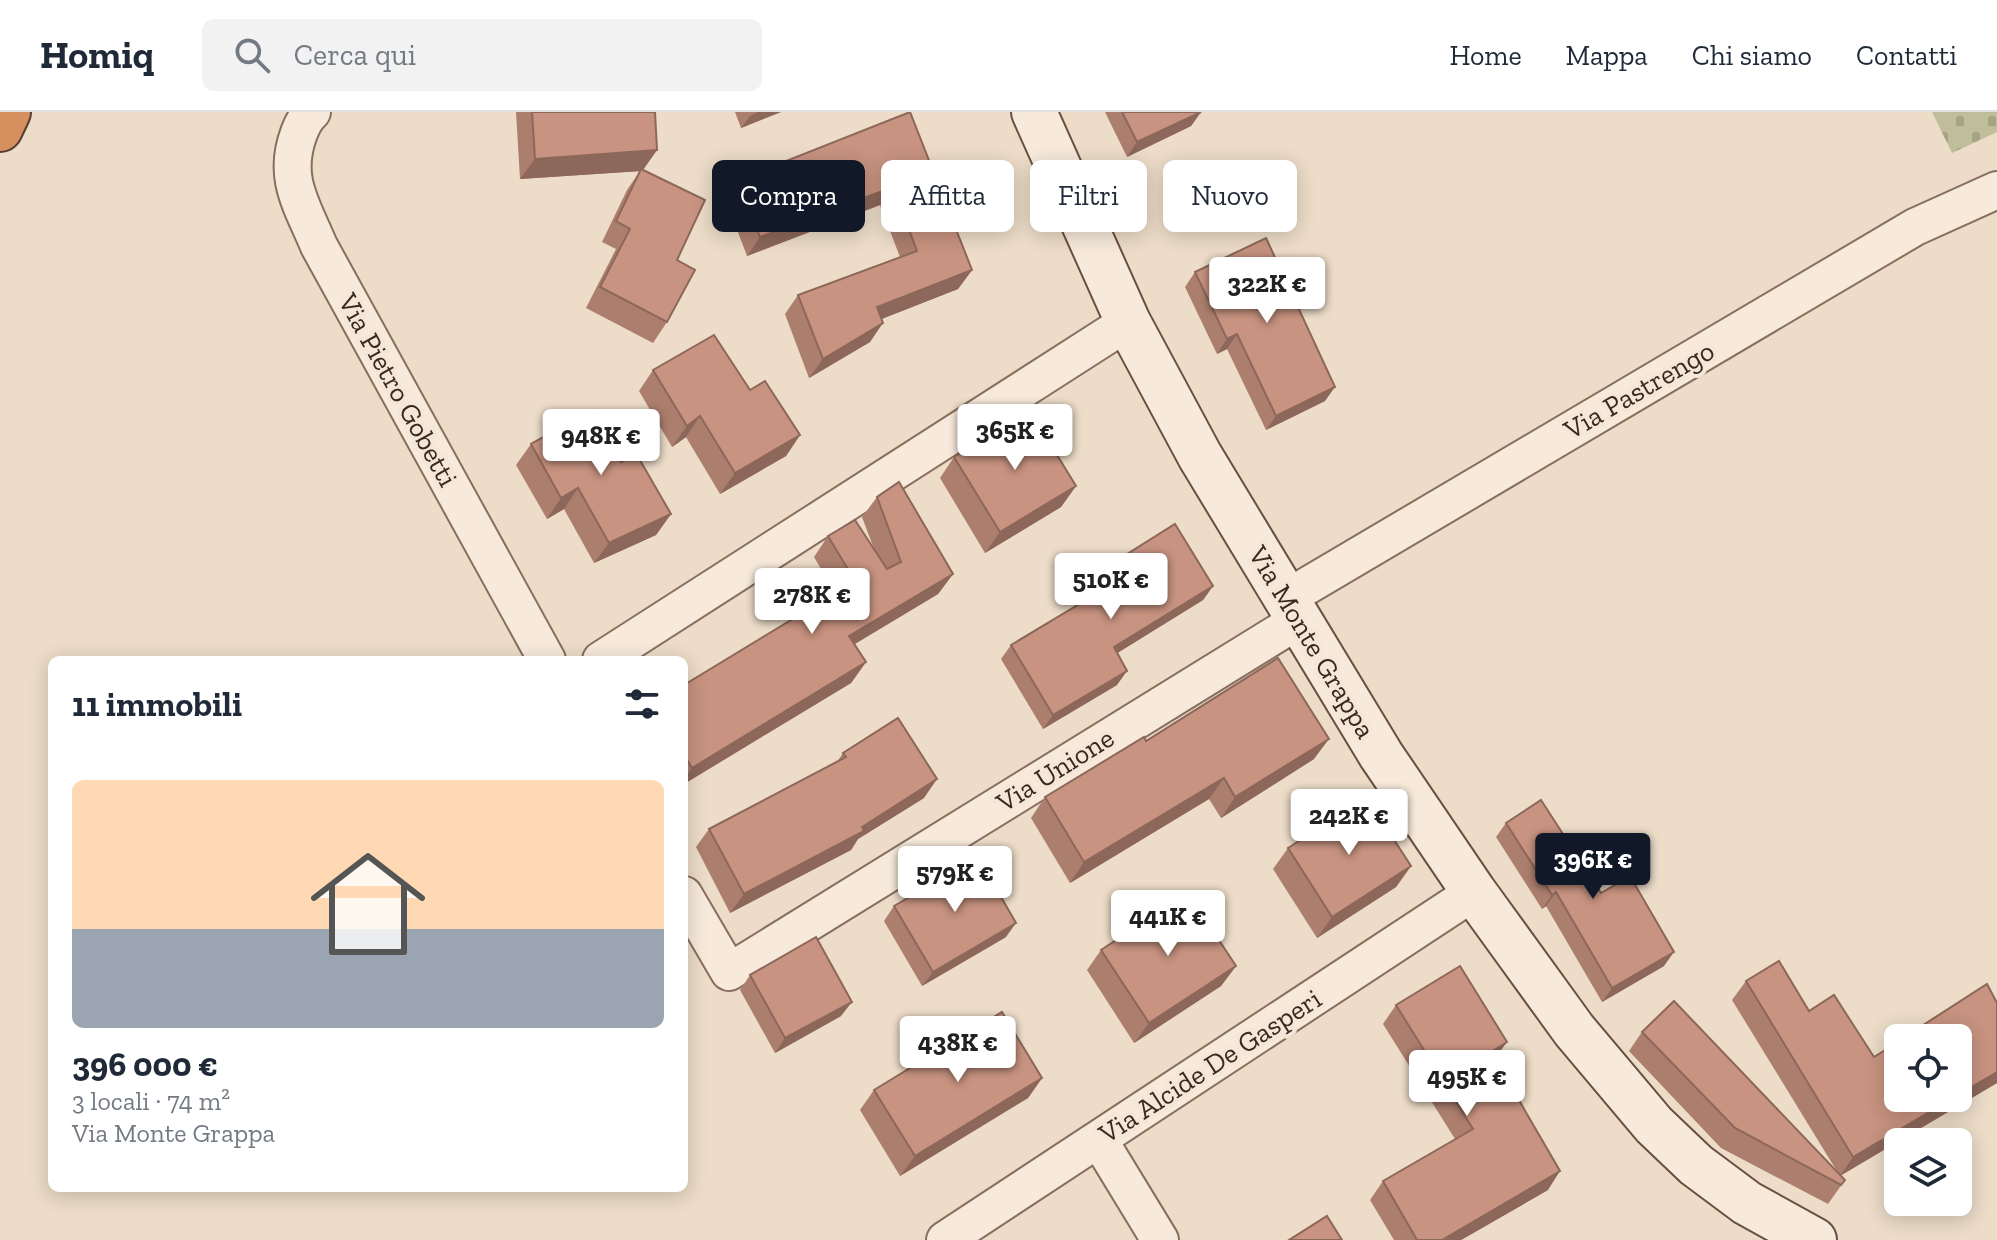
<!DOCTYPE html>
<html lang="it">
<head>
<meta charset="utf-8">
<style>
  body { margin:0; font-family:"Zilla Slab",serif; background:#f2f2f3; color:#1f2937; height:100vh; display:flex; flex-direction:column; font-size:30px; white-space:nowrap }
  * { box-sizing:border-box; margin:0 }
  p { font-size:26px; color:#747a83 }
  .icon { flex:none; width:44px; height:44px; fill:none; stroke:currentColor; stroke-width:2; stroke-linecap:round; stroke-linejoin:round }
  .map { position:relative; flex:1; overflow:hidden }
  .side { position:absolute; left:48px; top:544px; width:640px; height:536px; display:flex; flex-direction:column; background:#fff; border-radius:12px; box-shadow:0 4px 20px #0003 }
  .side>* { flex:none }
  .banner { position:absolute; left:712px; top:48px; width:760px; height:72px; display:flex; gap:16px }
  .buttons { position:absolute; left:1884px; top:912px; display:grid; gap:16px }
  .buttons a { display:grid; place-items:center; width:88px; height:88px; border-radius:12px; background:#fff; box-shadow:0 4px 20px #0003; font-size:40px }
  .price { position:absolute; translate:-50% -68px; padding:0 18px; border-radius:8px; background:#fff; color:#222; font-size:26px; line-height:52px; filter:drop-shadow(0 2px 4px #0008) }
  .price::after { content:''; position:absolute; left:50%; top:48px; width:24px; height:18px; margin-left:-12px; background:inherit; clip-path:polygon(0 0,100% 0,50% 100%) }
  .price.selected { background:#111827; color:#fff }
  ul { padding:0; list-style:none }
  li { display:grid; align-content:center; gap:16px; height:424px; padding:0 24px }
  li span { display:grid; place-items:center; height:248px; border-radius:12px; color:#555 }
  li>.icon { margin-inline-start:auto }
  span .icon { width:144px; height:144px; fill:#fffc; stroke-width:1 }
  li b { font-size:34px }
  h2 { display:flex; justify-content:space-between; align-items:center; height:96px; padding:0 24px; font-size:34px }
  .tag { padding:0 28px; border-radius:12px; background:#fff; box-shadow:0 4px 20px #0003; font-size:28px; line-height:72px }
  .tag.selected { background:#111827; color:#fff }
  header { display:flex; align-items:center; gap:48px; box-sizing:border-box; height:112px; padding:0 40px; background:#fff; border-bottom:2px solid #e0e1e3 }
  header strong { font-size:38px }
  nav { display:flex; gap:44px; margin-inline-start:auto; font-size:28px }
  .search { width:560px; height:72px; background:#f2f2f3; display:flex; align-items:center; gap:20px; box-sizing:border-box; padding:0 28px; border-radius:12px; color:#747a83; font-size:30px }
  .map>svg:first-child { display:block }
</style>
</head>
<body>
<header>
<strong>Homiq</strong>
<div class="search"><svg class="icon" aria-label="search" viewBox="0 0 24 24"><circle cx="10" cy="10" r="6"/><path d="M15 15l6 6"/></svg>Cerca qui</div>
<nav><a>Home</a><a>Mappa</a><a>Chi siamo</a><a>Contatti</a></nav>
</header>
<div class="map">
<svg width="1997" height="1128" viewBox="0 0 1997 1128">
  <defs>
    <pattern id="cemetery-stones" width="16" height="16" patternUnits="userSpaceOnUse" patternTransform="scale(2)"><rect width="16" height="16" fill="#c0be9a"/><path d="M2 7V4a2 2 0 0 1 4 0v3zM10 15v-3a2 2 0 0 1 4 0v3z" fill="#a6a384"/></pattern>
  </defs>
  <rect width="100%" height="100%" fill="#ecdcc8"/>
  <path fill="url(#cemetery-stones)" d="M1932,0h65v20l-45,21z"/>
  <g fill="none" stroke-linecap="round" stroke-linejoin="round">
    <defs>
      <g id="street">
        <path d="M312,0c-7,6 -10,13 -13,21 -17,45 3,72 20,113l228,414"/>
        <path d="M1285,487l630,-372 82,-37"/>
        <path d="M601,548l527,-338"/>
        <path d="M684,783l45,77 570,-352"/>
        <path d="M1099,1028l61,100"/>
        <path d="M945,1128l529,-348"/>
      </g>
      <path id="secondary" d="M1034,0l94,210 72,134 181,299 93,137 100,138 80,95 42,40 51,38 67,37"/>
      <path id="highway" d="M0,17l8,-17"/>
    </defs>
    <use href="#street" stroke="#876e5e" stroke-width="40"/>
    <use href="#secondary" stroke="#694f41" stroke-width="48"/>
    <use href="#highway" stroke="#563d31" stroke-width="48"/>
    <use href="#street" stroke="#f7eadb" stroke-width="36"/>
    <use href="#secondary" stroke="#f7eadb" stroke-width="44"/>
    <use href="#highway" stroke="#d68f5e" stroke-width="44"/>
  </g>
  <g fill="#ac7e6e">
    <path d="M516,0h139l2,38 -14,20 34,90 -10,62 -14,21 -67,-35 30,-59 -14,-7 25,-52 13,-19 -120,8z"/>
    <path d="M735,0h46l-40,16z"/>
    <path d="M910,0l62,158 -14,19 -77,30 -11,23 -61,36 -24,-64 13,-19 102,-38 -20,-52 -133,51 -22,-58 13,-18z"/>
    <path d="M1105,0h96l-10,14 -64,31z"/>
    <path d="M1195,160l130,129 -59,29 -39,-81 -10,5 -32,-67z"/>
    <path d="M653,258l97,20 50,45 -14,21 -66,38 -34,-57 -14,10 -33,-56z"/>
    <path d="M531,332l90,18 50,52 -15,21 -62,28 -30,-54 -17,10 -31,-54z"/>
    <path d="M954,345l122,29 -15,21 -76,46 -45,-75z"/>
    <path d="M877,385l76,77 -15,20 -84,50 12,18 -15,21 -167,101v-99l151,-92 -21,-36 14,-21 46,13 -12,-32z"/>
    <path d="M1116,449l97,25 -10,14 -86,53v32l-74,44 -42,-70 10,-14 101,-60 -6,-10z"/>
    <path d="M1146,629l168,18 -93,59 -12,-19 -139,84 -39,-65 14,-21z"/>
    <path d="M843,641l81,45 -66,41 -7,11 -121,63 -34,-66 13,-18 128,-67z"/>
    <path d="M1506,711l95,70 63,73 -62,36 -56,-96 -4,3 -46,-72z"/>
    <path d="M1288,736l123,18 -15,21 -79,51 -44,-69z"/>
    <path d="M894,794l112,31 -84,49 -38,-65z"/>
    <path d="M1101,838l135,16 -15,20 -87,57 -47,-73z"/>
    <path d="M750,863l91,41 -66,37 -35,-63z"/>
    <path d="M1746,869l63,30 65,46 123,-54v80l-156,92 4,5 -17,24 -107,-56 -92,-97 13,-19 196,141 -106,-173z"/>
    <path d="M1396,893l99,54 53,131 -87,50h-67l-24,-40 13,-19 72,-42 -72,-115z"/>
    <path d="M1042,966l-14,20 -128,78 -40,-66 14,-20z"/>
  </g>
  <g fill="#8c675a">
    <path d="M758,0h23l-40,16 9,-12z"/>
    <path d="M1201,0l-10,14 -64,31 10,-15z"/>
    <path d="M657,38l-15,21 -122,8 15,-20z"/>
    <path d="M893,75l-13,18 -133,51 13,-19z"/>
    <path d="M972,158l-14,19 -94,37 13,-19z"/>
    <path d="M883,211l-13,19 -61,36 14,-19z"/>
    <path d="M1237,222l-10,15 -10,5 10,-15z"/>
    <path d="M1335,275l-10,14 -59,29 10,-14z"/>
    <path d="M700,304l-14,21 -14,10 15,-21z"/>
    <path d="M800,323l-14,21 -66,38 15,-21z"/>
    <path d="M1076,374l-15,21 -76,46 15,-21z"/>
    <path d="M578,376l-14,21 -17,10 14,-21z"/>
    <path d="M671,402l-15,21 -62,28 15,-20z"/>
    <path d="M953,462l-15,20 -103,62 14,-20z"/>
    <path d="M1213,474l-10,14 -100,62 11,-15z"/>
    <path d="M866,550l-15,21 -167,101v-5l8,-11z"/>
    <path d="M1127,559l-10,14 -74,44 10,-14z"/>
    <path d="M1329,627l-15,20 -93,59 14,-21z"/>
    <path d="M1224,666l-15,21 -139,84 14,-21z"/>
    <path d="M937,667l-13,19 -66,41 -7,11 -121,63 14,-19 118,-67z"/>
    <path d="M1411,754l-15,21 -79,51 15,-21z"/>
    <path d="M1556,780l-10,14 -4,3 10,-14z"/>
    <path d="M1016,811l-10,14 -84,49 11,-14z"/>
    <path d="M1674,840l-10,14 -62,36 10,-14z"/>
    <path d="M1236,854l-15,20 -87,57 15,-20z"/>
    <path d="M852,890l-11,14 -66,37 10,-15z"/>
    <path d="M1507,930l-13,18 -3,-8z"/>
    <path d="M1997,960v11l-157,93 13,-19 100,-59h5v-3z"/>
    <path d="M1042,966l-14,20 -128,78 15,-20z"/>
    <path d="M1560,1059l-12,19 -87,50h-19z"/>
  </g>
  <g fill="#c89380" stroke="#8c675a" stroke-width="2">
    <path d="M532,0h123l2,38 -122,9z"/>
    <path d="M910,0l62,158 -95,37 6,16 -60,36 -25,-64 119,-44 -24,-64 -133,50 -22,-57z"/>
    <path d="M1122,0h79l-64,30z"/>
    <path d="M641,57l64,31 -28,60 18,10 -28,52 -67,-35 30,-58 -14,-8z"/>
    <path d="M1266,126l69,149 -59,29 -39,-82 -10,5 -32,-67z"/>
    <path d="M714,223l36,55 15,-9 35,54 -65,38 -35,-57 -13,10 -34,-56z"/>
    <path d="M592,298l29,52 16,-7 34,59 -62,29 -31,-55 -17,10 -30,-54z"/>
    <path d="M1030,299l46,75 -76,46 -46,-75z"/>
    <path d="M899,370l54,92 -104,62 17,26 -174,106 -8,-13v-70l171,-104 -27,-45 27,-16 32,49 14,-7 -24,-65z"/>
    <path d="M1175,412l38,62 -99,61 13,24 -74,44 -42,-70 115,-69 -10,-15z"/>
    <path d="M1278,546l51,81 -94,58 -11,-19 -140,84 -39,-65 99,-60 2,4z"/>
    <path d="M898,606l39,61 -75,48 2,4 -120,63 -35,-65 137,-72 -3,-4z"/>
    <path d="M1367,686l44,68 -79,51 -44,-69z"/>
    <path d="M1541,688l60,93 29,-17 44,76 -62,36 -56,-96 -4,3 -46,-72z"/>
    <path d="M978,745l38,66 -83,49 -39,-66z"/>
    <path d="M1188,781l48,73 -87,57 -48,-73z"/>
    <path d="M816,825l36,65 -67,36 -35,-63z"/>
    <path d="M1779,849l30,50 25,-16 40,62 24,-15v56h55l-100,59 -107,-176z"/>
    <path d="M1460,854l47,76 -16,10 69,119 -118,69h-25l-34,-59 90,-52 -77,-124z"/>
    <path d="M1987,872l10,19v69l-39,23v-57h-55z"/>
    <path d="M1674,889l171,179 -4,5 -106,-57 -93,-96z"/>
    <path d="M1002,900l40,66 -127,78 -41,-66z"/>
    <path d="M1327,1104l15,24h-53z"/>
  </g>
  <g text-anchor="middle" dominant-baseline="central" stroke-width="8" stroke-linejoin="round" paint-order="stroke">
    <g font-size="28" fill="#392821" stroke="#f4e7d7">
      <text transform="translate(398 278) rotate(61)">Via Pietro Gobetti</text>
      <text transform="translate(1639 278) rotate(-30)">Via Pastrengo</text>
      <text transform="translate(1312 530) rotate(59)">Via Monte Grappa</text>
      <text transform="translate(1055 658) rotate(-32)">Via Unione</text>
      <text transform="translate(1210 954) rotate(-33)">Via Alcide De Gasperi</text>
    </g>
  </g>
</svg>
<div class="buttons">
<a><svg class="icon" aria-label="locate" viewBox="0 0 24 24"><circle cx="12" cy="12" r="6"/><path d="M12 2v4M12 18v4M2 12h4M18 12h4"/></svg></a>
<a><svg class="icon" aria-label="layers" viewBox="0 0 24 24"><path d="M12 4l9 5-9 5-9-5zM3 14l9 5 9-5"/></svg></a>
</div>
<b class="price" style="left:1267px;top:213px">322K €</b>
<b class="price" style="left:1015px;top:360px">365K €</b>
<b class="price" style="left:601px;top:365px">948K €</b>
<b class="price" style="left:1111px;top:509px">510K €</b>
<b class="price" style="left:812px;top:524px">278K €</b>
<b class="price" style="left:1349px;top:745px">242K €</b>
<b class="price selected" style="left:1593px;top:789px">396K €</b>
<b class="price" style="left:955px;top:802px">579K €</b>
<b class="price" style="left:1168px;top:846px">441K €</b>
<b class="price" style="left:958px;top:972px">438K €</b>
<b class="price" style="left:1467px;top:1006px">495K €</b>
<div class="banner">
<a class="tag selected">Compra</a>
<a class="tag">Affitta</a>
<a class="tag">Filtri</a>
<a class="tag">Nuovo</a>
</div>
<section class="side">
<h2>11 immobili<svg class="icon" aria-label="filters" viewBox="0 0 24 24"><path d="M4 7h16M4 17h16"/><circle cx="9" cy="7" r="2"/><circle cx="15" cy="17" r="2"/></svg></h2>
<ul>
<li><span style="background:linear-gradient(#ffd9b3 60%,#9aa5b1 0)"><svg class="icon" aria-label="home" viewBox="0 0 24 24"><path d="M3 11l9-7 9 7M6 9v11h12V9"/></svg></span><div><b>396 000 €</b><p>3 locali · 74 m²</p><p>Via Monte Grappa</p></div></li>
</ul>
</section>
</div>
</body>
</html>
